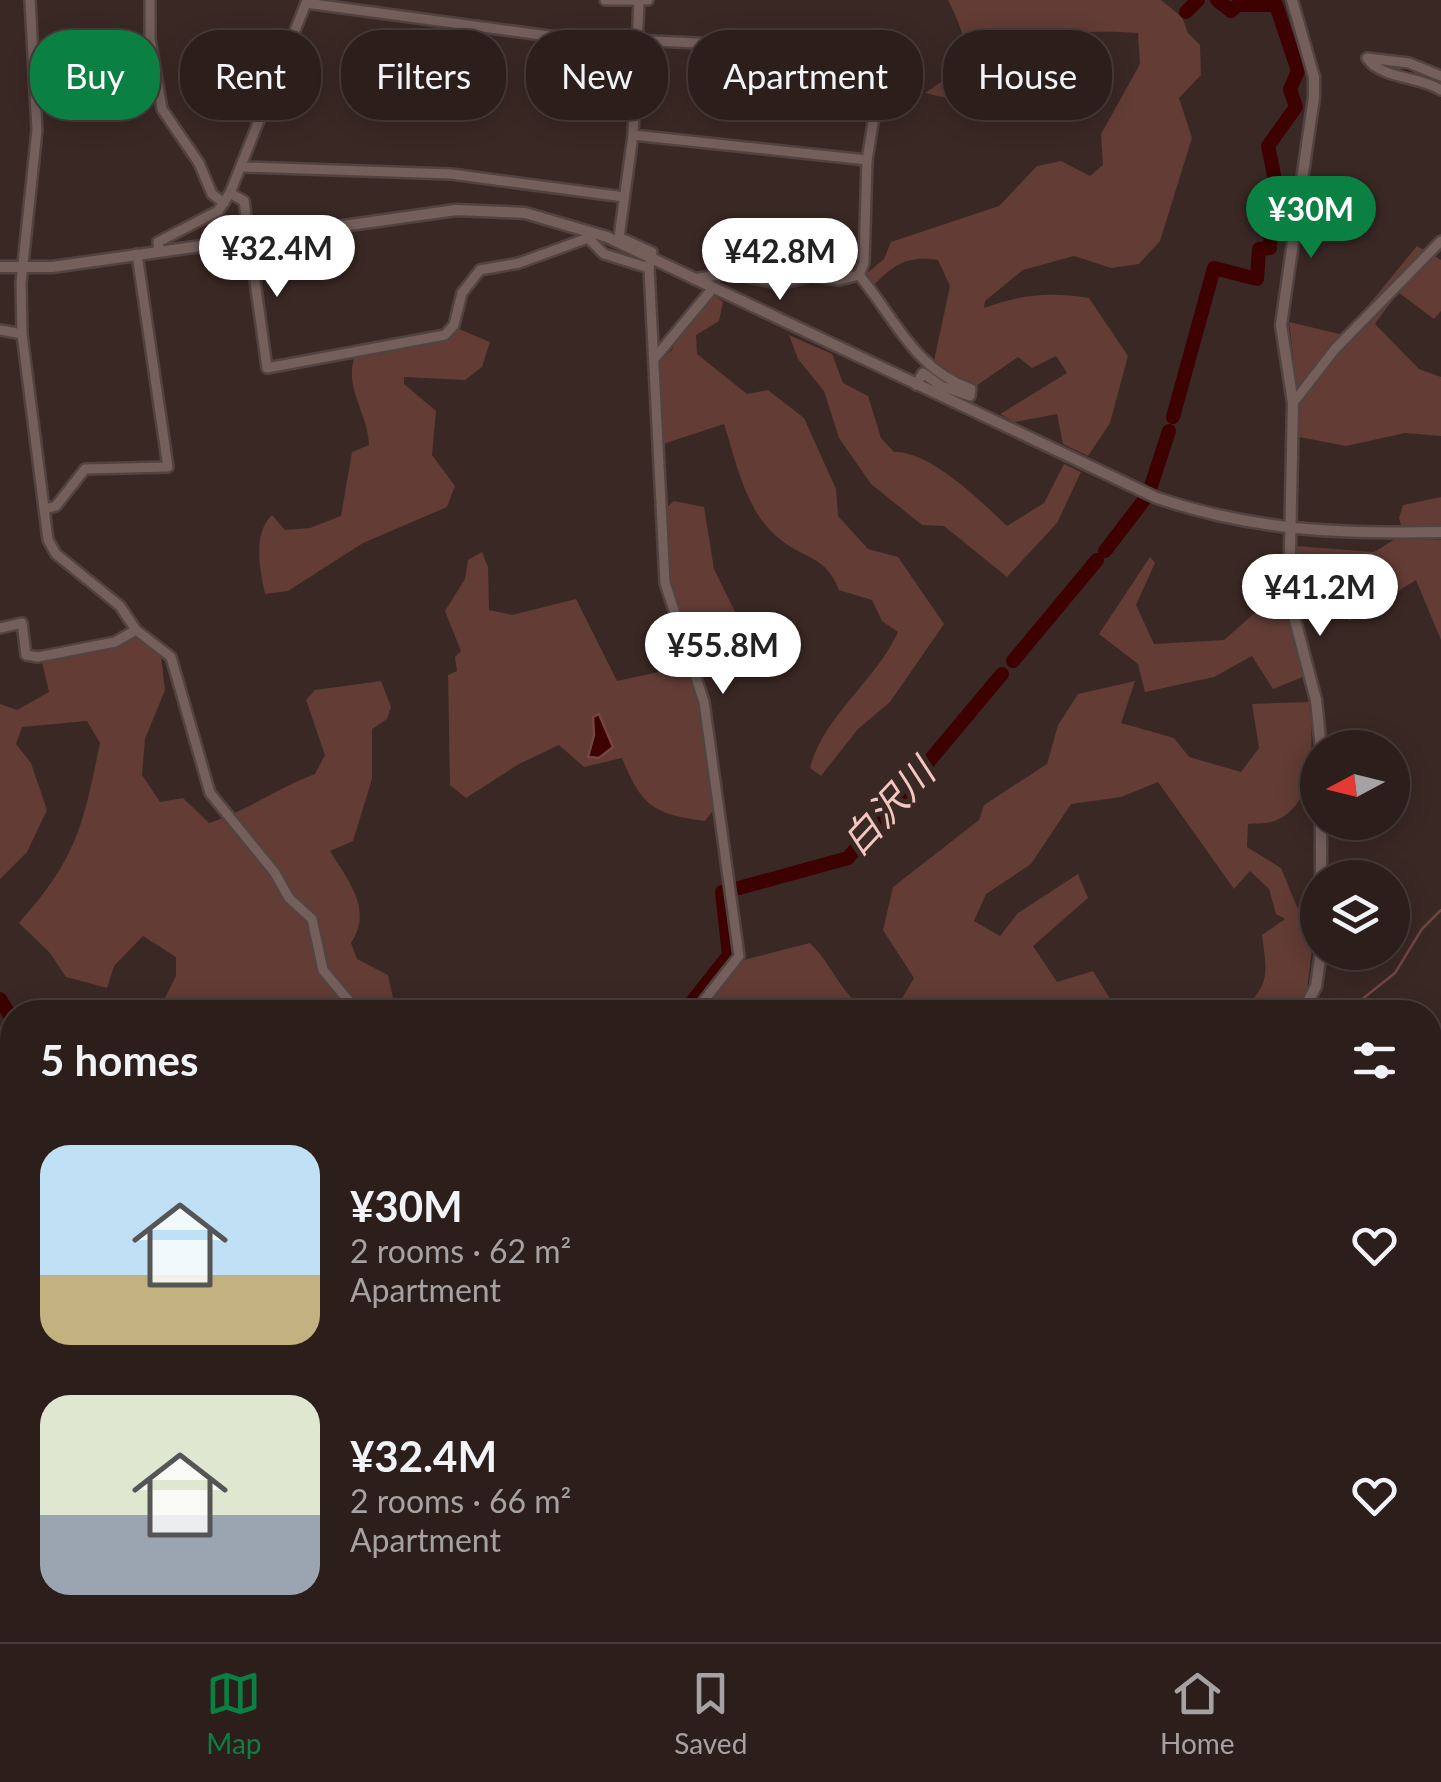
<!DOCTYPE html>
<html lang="en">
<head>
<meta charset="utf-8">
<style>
  body { margin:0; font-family:Lato,"Noto Sans JP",sans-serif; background:#382b28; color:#f1f3f6; height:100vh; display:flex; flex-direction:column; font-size:38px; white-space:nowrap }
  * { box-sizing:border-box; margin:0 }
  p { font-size:32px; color:#a6a2a3 }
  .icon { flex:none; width:55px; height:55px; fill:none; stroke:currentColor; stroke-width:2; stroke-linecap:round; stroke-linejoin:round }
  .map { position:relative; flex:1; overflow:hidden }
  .sheet { position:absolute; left:0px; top:1000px; width:1442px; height:642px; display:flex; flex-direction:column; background:#2c1e1b; border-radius:40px 40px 0 0; box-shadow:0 5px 25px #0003,0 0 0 2px #483c3a }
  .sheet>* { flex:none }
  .hud { position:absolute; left:30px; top:30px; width:1382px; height:90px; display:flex; gap:20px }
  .needle { width:65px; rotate:263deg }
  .buttons { position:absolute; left:1300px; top:730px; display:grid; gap:20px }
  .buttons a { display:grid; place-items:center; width:110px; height:110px; border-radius:50%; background:#2c1e1b; box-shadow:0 5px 25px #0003,0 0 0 2px #483c3a; font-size:50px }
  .price { position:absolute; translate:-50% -85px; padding:0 22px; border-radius:35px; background:#fff; color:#222; font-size:32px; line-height:65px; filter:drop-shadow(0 2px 5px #0008) }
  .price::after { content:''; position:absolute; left:50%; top:60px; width:30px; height:22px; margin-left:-15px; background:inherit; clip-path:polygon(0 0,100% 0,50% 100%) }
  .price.current { background:#0b8043; color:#fff }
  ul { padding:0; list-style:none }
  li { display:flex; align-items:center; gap:30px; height:250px; padding:0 40px }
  li span { display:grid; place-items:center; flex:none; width:280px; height:200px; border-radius:30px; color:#555 }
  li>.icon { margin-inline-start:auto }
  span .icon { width:120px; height:120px; fill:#fffc; stroke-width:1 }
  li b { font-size:42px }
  h2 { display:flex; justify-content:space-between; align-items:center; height:120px; padding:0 40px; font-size:42px }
  .chip { padding:0 35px; border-radius:40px; background:#2c1e1b; box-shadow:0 5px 25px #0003,0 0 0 2px #483c3a; font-size:35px; line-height:90px }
  .chip.current { background:#0b8043; color:#fff }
  .tab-bar { display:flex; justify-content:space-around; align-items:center; height:140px; border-top:2px solid #483c3a; background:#2c1e1b; font-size:28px; color:#a6a2a3 }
  .tab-bar a { display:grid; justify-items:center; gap:5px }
  .tab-bar .current { color:#0b8043 }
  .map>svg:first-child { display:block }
</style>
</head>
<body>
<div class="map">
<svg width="1441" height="1642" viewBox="0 0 1441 1642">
  <rect width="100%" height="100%" fill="#3a2824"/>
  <g fill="#623c35">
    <path d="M948,0h213l21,17 6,16 12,12 1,30 -22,23 13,40 -32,103 -21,23 -28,4 -37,-12 -51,14 -38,31 -1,7c38,-14 66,-16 105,-10l39,58 -18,67 -22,33 -25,-12 -6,-30 -43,8 -14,-8 67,-41 -11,-17 -24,12 -14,-11 -42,29 -28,-11 -14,-14 16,-75 -12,-26c-30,-5 -44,4 -64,25l-9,-10 19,-16 7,-17 108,-36 38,-40 24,-5 29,15 13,-11 -2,-31 39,-70 -2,-31c-87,-6 -110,7 -170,70l-43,-10c48,-31 47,-44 23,-93z"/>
    <path d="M1417,246l24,14v51l-7,8 -36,-27 -23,32 44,45 22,8v59l-36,-3 -59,13 -47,-9 1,-33 10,-15 -13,-3 -8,-64 55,13z"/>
    <path d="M713,294l10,8 -4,19 -23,14 1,19 50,40 21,-4 36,28 32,71 2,27 30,33 30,8 46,67 -54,78 -32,27 -37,47 -11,-8c13,-52 66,-87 88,-136l-16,-11 -10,-21 -33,-10c-14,-36 -36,-30 -63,-54 -31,-27 -40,-75 -52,-112l-64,21 -2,-83 14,-12 13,-30z"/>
    <path d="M459,329l31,13 -8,25 -17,13 -61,-3v7l32,27 -4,44 23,31 -8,21 -84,36 -75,48 -23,3c-5,-24 -13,-60 7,-79l13,15 25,-2 31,-12 11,-64 17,-7c-1,-34 -27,-58 -13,-92l91,-15z"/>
    <path d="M789,335l43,19 11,29 25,13 13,42 13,14c35,-2 87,49 113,74l37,-23 20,-39 17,8 -24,51 -50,54 -63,-51 -22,-1 -51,-41 -32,-46 -15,-47 -26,-32z"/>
    <path d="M1441,497v30l-39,1 -3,-10 4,-13z"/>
    <path d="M674,501l30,6 10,62 20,41 42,59 -7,8 -34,-23 -16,-24 -10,3 -13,28 -27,-81 -2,-73z"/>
    <path d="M1397,538l44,2v100l-25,-60 -67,41 -6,-47 -28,6 1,12h-23l3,-46 78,6z"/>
    <path d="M482,552l6,15 1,43 23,5 64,-16 41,82 46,-10 20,-20 16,47 15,111 -9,12c-51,-7 -63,-14 -83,-63l-38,9 -25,-22 -40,19 -53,34 -16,-13 -2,-110 9,-4 -2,-14 6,-6 -16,-40 20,-32 3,-19z"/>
    <path d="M1150,557l5,6 -19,42 18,39 70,-4 55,-48 26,84 -32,13 -21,-33 -38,21 -69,15 -7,-28 -39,-30z"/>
    <path d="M139,637l22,19 4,34 -20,49 -3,36 18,27 23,-4 26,25c38,-12 68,-35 106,-49l10,-19 -19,-55 9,-10 66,-9 10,26 -4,12 -15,10v50l-19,62 -23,10c19,31 43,58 21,92l6,16 31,16 8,37h-238l18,-36v-19l-33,-21 -29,30 -7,22 -41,-11 -16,-24 -31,-30c58,-65 64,-97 81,-180l-13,-22 -65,6 -6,17 15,19 16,47 -20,42 -27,27v-175l17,6 32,-18 -7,-30z"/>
    <path d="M1135,681l-14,42 53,15 15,19 52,15 18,-24 -7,-44 57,-2c4,36 9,107 -38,120 -7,2 -16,1 -23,2l-1,23 34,21 16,39 18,18 -9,72 -10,15h-56c31,-28 27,-38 22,-77l23,-16 -9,-5 -7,-25 -19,-18 -16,18 -76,-107 -37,15 -50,7 -40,60 -45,30 -12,27 26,15 18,-23 60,-39 10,24 -55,48 24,36 36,-11 25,41h-224l20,-34 -31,-48 10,-43 86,-67 5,-15 63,-41 11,-39 20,-31z"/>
    <path d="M810,943c25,25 29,49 58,69h-166l42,-52z"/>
    <path d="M1430,1078l11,4v276l-11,7z"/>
    <path d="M0,1415l12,24v143l-12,10z"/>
    <path d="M1441,1506v136h-26l-21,-12h36v-103z"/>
    <path d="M158,1630h183v12h-210z"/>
    <path d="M902,1630h87l10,12h-105z"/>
  </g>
  <path fill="#3c0100" stroke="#734644" stroke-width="2.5" d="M599,714l14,33 -14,11 -11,-1 6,-22 -1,-18z"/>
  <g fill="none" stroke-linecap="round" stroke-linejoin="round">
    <g stroke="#734644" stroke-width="2.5">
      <path d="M1346,1012l49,-39 27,-44 19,-19"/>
      <path d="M0,1317l12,3"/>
    </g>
    <path stroke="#3c0100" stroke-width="8" d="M1373,60l68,24"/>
    <g stroke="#3c0100" stroke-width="14">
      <path d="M1186,12l12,-12"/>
      <path d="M1173,417l41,-149 43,11 2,-30 11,-1 2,-47 6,-7 -10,-48 28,-39 -6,-18 8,-18 -22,-66h-38l-7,6 -14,-11"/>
      <path d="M1151,486l18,-55"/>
      <path d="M1105,551l39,-51"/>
      <path d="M1013,661l84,-101"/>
      <path d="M739,888l109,-30 154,-184"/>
      <path d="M0,999l12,20"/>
      <path d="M684,1012l45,-57 -7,-63"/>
      <path d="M1279,1630l6,12"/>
    </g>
    <defs>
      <g id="minor">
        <path d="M30,0l7,130 -16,153 1,51 26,206 8,14 64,52 16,24 35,27 39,136 65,80 14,25 23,21 11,51 35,42"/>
        <path d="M150,0v39l12,70 37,54 13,31 12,9"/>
        <path d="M605,0h43"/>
        <path d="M639,1l-6,134 -14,102 33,15 -3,16 16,315 39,119 35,254 -44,56"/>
        <path d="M1441,76l-32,-13 -42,-5c14,21 52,18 74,32"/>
        <path d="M633,135l234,25"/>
        <path d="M243,167l208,7 173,23"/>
        <path d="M230,193l14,8 23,167 178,-33 9,-10 8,-32 18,-23 39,-7 69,-25 16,16 45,14"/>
        <path d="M159,251l-1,-9 60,-31 12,-18 76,-190 243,33 189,9 139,21 4,7 -14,87 -3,103 -5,12"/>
        <path d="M859,275c36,43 55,94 112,114l-1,7 -29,-10 -18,-13 -7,12"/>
        <path d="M694,279l35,-6 51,11 32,-8 27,4 20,-5"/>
        <path d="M0,330l22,4"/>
        <path d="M654,359l59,-71"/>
        <path d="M1293,403l42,-54 106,-108"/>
        <path d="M45,509l11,-3 29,-37 83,-2 -31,-213"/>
        <path d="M0,628l22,-5 4,32 12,2 77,-15 21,-12"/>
        <path d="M0,1228l12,4"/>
        <path d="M0,1408l12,16"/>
        <path d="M0,1625l6,17"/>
        <path d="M55,1630l5,12"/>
        <path d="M1383,1630l5,12"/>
      </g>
      <g id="tertiary">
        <path d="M1292,0l22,77v20l-33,228 12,78 -4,194 27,103 5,48"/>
        <path d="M0,267h52l404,-57 69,3 82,24 550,261c99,33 181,36 284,34"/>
        <path d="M1321,878v-56"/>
        <path d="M1303,1012l13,-26 5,-34"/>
        <path d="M1019,1630l14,12"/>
        <path d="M768,1642l22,-12"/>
      </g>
    </defs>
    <use href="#minor" stroke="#524341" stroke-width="14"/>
    <use href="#tertiary" stroke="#524341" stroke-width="15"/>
    <use href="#minor" stroke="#745f5b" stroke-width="9"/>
    <use href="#tertiary" stroke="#745f5b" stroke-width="10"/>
  </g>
  <g text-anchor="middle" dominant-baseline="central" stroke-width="10" stroke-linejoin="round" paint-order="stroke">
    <g font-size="38" font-style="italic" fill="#f2c9c1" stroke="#3a2824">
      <text transform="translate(887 806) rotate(-47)">白沢川</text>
    </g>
  </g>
</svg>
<div class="buttons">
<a><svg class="needle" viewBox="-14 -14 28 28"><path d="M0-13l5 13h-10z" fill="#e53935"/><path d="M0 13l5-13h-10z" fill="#a6a2a3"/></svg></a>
<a><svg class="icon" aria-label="layers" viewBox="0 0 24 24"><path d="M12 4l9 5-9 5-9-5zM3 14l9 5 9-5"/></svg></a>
</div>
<b class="price current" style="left:1311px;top:261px">¥30M</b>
<b class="price" style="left:277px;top:300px">¥32.4M</b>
<b class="price" style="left:780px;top:303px">¥42.8M</b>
<b class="price" style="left:1320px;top:639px">¥41.2M</b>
<b class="price" style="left:723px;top:697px">¥55.8M</b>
<div class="hud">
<a class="chip current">Buy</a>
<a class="chip">Rent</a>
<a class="chip">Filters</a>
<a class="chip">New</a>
<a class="chip">Apartment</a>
<a class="chip">House</a>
</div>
<section class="sheet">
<h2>5 homes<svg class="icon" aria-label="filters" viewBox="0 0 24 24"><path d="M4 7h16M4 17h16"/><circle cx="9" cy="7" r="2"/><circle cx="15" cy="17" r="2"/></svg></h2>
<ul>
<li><span style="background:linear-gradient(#bfe0f5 65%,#c2b280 0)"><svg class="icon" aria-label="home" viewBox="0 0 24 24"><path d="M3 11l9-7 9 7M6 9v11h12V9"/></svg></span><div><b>¥30M</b><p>2 rooms · 62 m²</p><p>Apartment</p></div><svg class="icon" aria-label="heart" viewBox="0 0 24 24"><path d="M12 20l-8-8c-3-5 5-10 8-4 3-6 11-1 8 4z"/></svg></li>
<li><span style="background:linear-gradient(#dfe7d0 60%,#9aa5b1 0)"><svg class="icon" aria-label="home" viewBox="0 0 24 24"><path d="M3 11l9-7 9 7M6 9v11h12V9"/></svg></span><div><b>¥32.4M</b><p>2 rooms · 66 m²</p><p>Apartment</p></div><svg class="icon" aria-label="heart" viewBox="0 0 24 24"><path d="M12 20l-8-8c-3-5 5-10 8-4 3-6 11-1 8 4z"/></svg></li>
</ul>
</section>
</div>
<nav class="tab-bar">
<a class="current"><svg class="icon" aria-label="map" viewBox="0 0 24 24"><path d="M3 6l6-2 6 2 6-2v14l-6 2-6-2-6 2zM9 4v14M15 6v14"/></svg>Map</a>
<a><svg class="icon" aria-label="saved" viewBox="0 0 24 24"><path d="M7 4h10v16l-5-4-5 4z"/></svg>Saved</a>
<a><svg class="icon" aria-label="home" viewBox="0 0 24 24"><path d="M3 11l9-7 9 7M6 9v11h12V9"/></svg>Home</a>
</nav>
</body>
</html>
